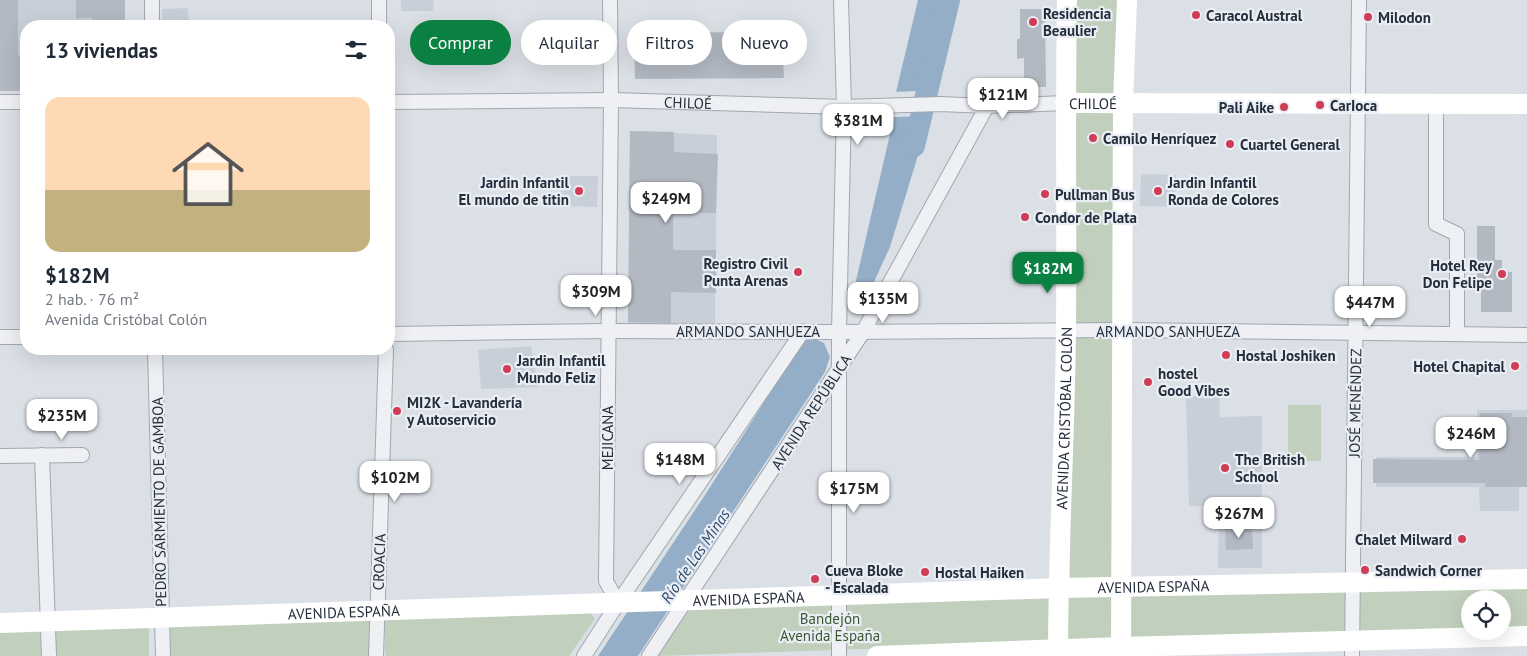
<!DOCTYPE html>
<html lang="es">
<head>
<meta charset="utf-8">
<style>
  body { margin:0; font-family:"PT Sans",sans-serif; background:#f6f6f7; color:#1f2937; height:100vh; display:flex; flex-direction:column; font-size:19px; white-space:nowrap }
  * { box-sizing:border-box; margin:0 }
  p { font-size:16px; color:#747a83 }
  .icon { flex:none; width:28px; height:28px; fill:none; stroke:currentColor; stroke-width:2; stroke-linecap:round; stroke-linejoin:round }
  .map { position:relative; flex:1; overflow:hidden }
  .details { position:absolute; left:20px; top:20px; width:375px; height:335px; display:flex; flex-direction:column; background:#fff; border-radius:20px; box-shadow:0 5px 20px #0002 }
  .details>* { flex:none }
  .banner { position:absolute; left:410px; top:20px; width:475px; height:45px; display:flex; gap:10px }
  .buttons { position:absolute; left:1461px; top:590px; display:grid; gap:10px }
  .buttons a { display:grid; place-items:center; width:50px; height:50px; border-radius:50%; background:#fff; box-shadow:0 5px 20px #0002; font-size:25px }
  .price { position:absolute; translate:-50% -42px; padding:0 11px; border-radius:10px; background:#fff; color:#222; font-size:16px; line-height:32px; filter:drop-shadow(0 1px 2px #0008) }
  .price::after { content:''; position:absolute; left:50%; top:30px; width:15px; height:11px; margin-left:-8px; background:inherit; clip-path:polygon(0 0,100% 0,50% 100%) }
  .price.current { background:#0b8043; color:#fff }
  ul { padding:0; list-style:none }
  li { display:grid; align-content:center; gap:10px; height:265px; padding:0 25px }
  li+li { border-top:1px solid #e0e1e3 }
  li span { display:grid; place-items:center; height:155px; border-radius:15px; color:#555 }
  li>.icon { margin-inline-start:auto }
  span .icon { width:90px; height:90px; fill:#fffc; stroke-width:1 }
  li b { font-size:21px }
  h2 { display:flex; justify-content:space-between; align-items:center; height:60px; padding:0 25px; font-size:21px }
  .chip { padding:0 18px; border-radius:22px; background:#fff; box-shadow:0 5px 20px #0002; font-size:18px; line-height:45px }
  .chip.current { background:#0b8043; color:#fff }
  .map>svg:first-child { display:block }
</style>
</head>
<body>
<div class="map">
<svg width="1527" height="656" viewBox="0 0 1527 656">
  <rect width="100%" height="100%" fill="#dbe0e6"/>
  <g fill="#c9cfd8">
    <path d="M0,0h76v19l49,-1v8h-99v65h-26z"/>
    <path d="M401,0h33l-1,11h-32z"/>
    <path d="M188,8l1,18h-27v-17z"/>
    <path d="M630,131l87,4 -2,191 -87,-1z"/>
    <path d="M1141,174l35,1 -1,32 -35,-1z"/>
    <path d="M561,176h37l-1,31 -36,-1z"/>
    <path d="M531,346l7,41 -57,2 -3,-39z"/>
    <path d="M1186,396h33l1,21 42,-1v152h-44l1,-62h-30z"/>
    <path d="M1477,410h50v74h-8v27h-39l-1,-24h-103v-30h101z"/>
  </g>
  <g fill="#c1d0bc" fill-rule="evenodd">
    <path d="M1073,0h54l-8,581 -49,1z"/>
    <rect x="1288" y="405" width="33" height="56"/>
    <path d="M1527,586v45l-457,11 -413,14 34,-49zM1470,599h32v32h-32z"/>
    <path d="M589,610l6,9 -26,37h-183l-1,-2v-33l8,-7z"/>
    <path d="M364,615l7,9 -1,32h-204v-27l6,-9z"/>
    <path d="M144,622l5,8v26h-149v-28z"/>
  </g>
  <g fill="#95aec7">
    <path d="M918,0h36l-20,90 -38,2z"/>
    <path d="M930,116l-40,131 -22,48 -14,-6 40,-172z"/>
    <path d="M807,335l17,8 6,14 -5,15 -187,284h-40l107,-161z"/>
  </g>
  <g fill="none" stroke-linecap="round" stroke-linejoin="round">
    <path stroke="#95aec7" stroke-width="22" d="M914,146l35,-146"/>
  </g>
  <g fill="#b3b9c3">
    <path d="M0,0h18v55h8v36h-26z"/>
    <path d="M76,0h49v26h-33v-8l-16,1z"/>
    <path d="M1020,9h25l1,78h-22v-29l-7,1v-20h3z"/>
    <path d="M751,32l1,31 31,-1 1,16 -149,1 -1,-46z"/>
    <path d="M630,131l44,1v20l44,2 -2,59 -43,-1v38h43v43l-45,-1v31l-43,-1z"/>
    <path d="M1477,226h18v34h7v12h10v40h-31v-21h-4z"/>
    <path d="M1480,413h32l-1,4h16v70h-42v-4h-112v-24l106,1z"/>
    <path d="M1252,528l1,21 -27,1 -1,-21z"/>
  </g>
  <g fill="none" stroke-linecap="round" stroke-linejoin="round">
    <defs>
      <g id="street">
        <path d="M152,0v26"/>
        <path d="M379,0v26"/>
        <path d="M610,0l1,100 -5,481 12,22"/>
        <path d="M0,102h26"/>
        <path id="s1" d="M389,102l222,-2 233,7 96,-3 47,2 78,-3"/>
        <path d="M1436,104v120l21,10v100"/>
        <path d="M389,334l219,-3 231,1 283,-2 405,5"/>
        <path d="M0,337h26"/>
        <path d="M155,349l8,307"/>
        <path d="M42,455l7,201"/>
        <path d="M0,456l82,-1"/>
        <path d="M376,656l10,-307"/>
        <path d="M584,656l34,-53 185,-272"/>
        <path d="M649,656l214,-324 124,-226"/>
        <path d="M839,656v-324l5,-225 -3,-107"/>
        <path d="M1352,656l7,-656"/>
      </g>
    </defs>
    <use href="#street" stroke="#a1a7b0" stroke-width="16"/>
    <use href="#street" stroke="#eef0f4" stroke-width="14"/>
    <g stroke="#fff" stroke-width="20">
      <path id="s2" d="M1065,103l462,1"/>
      <path id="s3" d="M0,623l1059,-35 468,-9"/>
      <path d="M877,656l244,-9 406,-11"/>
      <path id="s4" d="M1058,656c0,-109 7,-217 8,-326 1,-110 -1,-220 1,-330"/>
      <path d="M1121,656l2,-553 4,-103"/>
    </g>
  </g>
  <g fill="#ce3d55" stroke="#eaeef4" stroke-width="2">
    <circle cx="1196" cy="15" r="5"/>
    <circle cx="1368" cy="17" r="5"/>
    <circle cx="1033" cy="22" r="5"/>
    <circle cx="1320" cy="105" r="5"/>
    <circle cx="1284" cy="107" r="5"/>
    <circle cx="1093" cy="138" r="5"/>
    <circle cx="1230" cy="144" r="5"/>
    <circle cx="579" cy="191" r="5"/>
    <circle cx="1158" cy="191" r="5"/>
    <circle cx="1045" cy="194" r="5"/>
    <circle cx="1025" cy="217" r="5"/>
    <circle cx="798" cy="272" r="5"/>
    <circle cx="1502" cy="274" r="5"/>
    <circle cx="1226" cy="355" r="5"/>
    <circle cx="1515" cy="366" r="5"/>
    <circle cx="507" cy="369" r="5"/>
    <circle cx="1148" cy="382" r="5"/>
    <circle cx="397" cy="411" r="5"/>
    <circle cx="1225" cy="468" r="5"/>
    <circle cx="1462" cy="539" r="5"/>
    <circle cx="1365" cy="570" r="5"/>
    <circle cx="925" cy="572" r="5"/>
    <circle cx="815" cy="579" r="5"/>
  </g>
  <g text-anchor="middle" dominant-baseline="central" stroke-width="4.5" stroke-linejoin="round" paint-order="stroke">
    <g font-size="15" font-weight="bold" fill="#252e3c" stroke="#eaeef4" text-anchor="start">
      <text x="1043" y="13">Residencia<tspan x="1043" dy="17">Beaulier</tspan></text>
      <text x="1206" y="15">Caracol Austral</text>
      <text x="1378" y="17">Milodon</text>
      <text x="1330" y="105">CarIoca</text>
      <text x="1274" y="107" text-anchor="end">Pali Aike</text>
      <text x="1103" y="138">Camilo Henríquez</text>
      <text x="1240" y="144">Cuartel General</text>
      <text x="569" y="182" text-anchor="end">Jardin Infantil<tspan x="569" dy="17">El mundo de titin</tspan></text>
      <text x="1168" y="182">Jardin Infantil<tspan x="1168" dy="17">Ronda de Colores</tspan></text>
      <text x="1055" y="194">Pullman Bus</text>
      <text x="1035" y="217">Condor de Plata</text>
      <text x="788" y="263" text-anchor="end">Registro Civil<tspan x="788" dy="17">Punta Arenas</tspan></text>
      <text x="1492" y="265" text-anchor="end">Hotel Rey<tspan x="1492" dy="17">Don Felipe</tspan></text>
      <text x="1236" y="355">Hostal Joshiken</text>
      <text x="517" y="360">Jardin Infantil<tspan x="517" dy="17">Mundo Feliz</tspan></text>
      <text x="1505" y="366" text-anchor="end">Hotel Chapital</text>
      <text x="1158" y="373">hostel<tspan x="1158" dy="17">Good Vibes</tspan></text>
      <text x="407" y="402">MI2K - Lavandería<tspan x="407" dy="17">y Autoservicio</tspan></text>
      <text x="1235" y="459">The British<tspan x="1235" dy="17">School</tspan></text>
      <text x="1452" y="539" text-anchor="end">Chalet Milward</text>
      <text x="825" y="570">Cueva Bloke<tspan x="825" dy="17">- Escalada</tspan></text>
      <text x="1375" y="570">Sandwich Corner</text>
      <text x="935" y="572">Hostal Haiken</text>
    </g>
    <g font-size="15" fill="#252e3c" stroke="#eaeef4">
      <text stroke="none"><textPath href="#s1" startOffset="299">CHILOÉ</textPath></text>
      <text stroke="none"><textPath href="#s2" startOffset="28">CHILOÉ</textPath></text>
      <text x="748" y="331">ARMANDO SANHUEZA</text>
      <text x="1168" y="331">ARMANDO SANHUEZA</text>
      <text transform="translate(1355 403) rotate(-89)">JOSÉ MENÉNDEZ</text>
      <text transform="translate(811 412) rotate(-57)">AVENIDA REPÚBLICA</text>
      <text stroke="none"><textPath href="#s4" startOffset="238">AVENIDA CRISTÓBAL COLÓN</textPath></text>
      <text transform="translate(607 438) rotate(-90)">MEJICANA</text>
      <text transform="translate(159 502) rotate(-91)">PEDRO SARMIENTO DE GAMBOA</text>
      <text transform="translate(379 562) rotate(-88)">CROACIA</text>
      <text stroke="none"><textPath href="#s3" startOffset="1154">AVENIDA ESPAÑA</textPath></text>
      <text stroke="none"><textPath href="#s3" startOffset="749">AVENIDA ESPAÑA</textPath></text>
      <text stroke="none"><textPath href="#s3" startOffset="344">AVENIDA ESPAÑA</textPath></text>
    </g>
    <g font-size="15" fill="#3a5832" stroke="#eaeef4">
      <text x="830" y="618">Bandejón<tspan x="830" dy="17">Avenida España</tspan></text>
    </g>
    <g font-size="16" font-style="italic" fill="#2f4d70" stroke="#eaeef4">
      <text transform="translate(695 556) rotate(-56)">Río de Las Minas</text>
    </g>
  </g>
</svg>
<div class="buttons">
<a><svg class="icon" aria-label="locate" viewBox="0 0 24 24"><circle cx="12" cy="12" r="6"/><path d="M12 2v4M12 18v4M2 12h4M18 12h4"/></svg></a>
</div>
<b class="price" style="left:1003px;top:120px">$121M</b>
<b class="price" style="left:858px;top:146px">$381M</b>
<b class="price" style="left:666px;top:224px">$249M</b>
<b class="price current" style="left:1048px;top:294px">$182M</b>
<b class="price" style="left:596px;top:317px">$309M</b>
<b class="price" style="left:883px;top:324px">$135M</b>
<b class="price" style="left:1370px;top:328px">$447M</b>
<b class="price" style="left:62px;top:441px">$235M</b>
<b class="price" style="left:1471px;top:459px">$246M</b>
<b class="price" style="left:680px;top:485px">$148M</b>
<b class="price" style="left:395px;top:503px">$102M</b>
<b class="price" style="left:854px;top:514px">$175M</b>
<b class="price" style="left:1239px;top:539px">$267M</b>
<div class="banner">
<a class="chip current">Comprar</a>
<a class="chip">Alquilar</a>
<a class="chip">Filtros</a>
<a class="chip">Nuevo</a>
</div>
<section class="details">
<h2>13 viviendas<svg class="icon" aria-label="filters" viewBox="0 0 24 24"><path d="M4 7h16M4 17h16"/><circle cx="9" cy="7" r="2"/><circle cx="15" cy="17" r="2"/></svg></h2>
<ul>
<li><span style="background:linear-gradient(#ffd9b3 60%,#c2b280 0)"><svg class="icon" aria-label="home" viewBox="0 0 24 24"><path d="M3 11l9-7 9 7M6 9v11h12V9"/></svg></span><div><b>$182M</b><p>2 hab. · 76 m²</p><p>Avenida Cristóbal Colón</p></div></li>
</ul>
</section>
</div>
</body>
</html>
